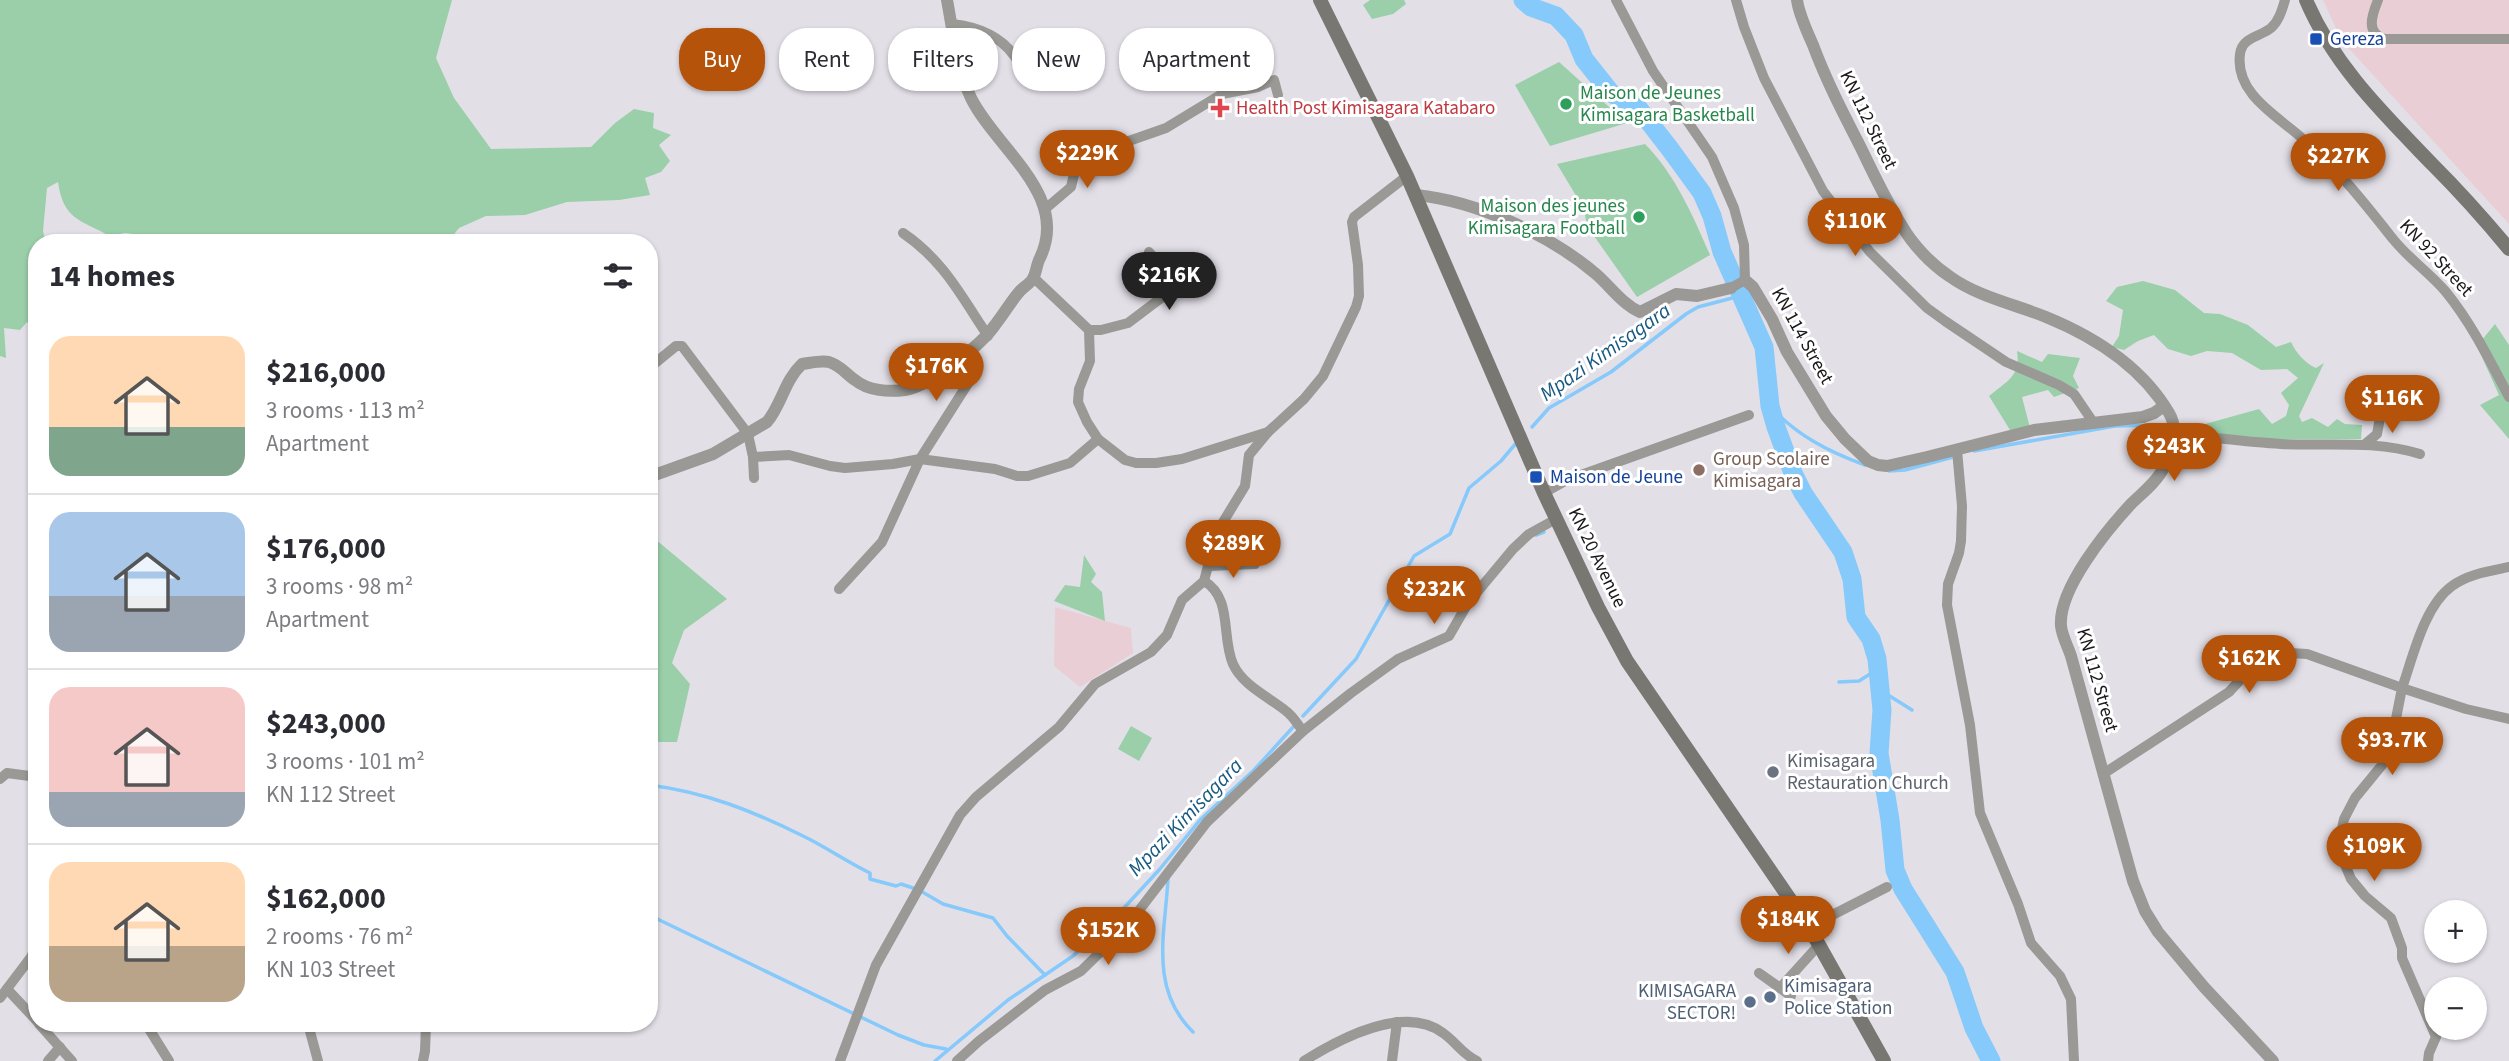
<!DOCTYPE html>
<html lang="en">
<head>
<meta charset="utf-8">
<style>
  body { margin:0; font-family:"Source Sans 3",sans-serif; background:#f7f7f7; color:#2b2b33; height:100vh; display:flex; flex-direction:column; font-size:26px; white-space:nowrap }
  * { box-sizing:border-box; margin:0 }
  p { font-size:23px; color:#7c7c81 }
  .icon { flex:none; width:38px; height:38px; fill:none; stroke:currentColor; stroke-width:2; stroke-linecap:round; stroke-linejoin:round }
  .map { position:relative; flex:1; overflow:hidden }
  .drawer { position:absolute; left:28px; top:234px; width:630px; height:798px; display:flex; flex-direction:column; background:#fff; border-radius:28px; box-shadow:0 2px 5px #0004 }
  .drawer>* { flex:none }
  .guide { position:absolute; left:679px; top:28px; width:665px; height:63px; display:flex; gap:14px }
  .tools { position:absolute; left:2424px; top:900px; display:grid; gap:14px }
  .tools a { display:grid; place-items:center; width:63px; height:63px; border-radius:50%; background:#fff; box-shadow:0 2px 5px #0004; font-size:35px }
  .price { position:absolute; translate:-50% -60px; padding:0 16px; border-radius:24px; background:#b45309; color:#fff; font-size:23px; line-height:46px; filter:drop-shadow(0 2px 4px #0008) }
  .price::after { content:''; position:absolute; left:50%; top:42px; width:21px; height:16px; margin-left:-10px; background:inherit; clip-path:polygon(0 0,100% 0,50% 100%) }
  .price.on { background:#222; color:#fff }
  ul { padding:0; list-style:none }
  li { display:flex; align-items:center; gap:21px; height:175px; padding:0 21px }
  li+li { border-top:2px solid #e1e1e2 }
  li span { display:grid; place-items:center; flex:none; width:196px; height:140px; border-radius:21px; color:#555 }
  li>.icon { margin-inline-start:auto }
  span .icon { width:84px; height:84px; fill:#fffc; stroke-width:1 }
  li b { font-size:30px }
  h2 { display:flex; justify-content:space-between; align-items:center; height:84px; padding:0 21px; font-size:30px }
  .tag { padding:0 24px; border-radius:28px; background:#fff; box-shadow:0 2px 5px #0004; font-size:24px; line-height:63px }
  .tag.on { background:#b45309; color:#fff }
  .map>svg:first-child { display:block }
</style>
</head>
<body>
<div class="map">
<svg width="2509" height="1061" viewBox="0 0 2509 1061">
  <rect width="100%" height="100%" fill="#e3dfe7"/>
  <g fill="#e9cfd5">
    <path d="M2323,0h186v224l-167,-183z"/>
    <path d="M1055,607l76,21 2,25 -53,34 -26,-21z"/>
  </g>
  <g fill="#9acfaa">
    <path d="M0,0h452l-16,58 18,40 37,51 100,-2 24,-24 19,-14 20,4 -1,15 18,7 -12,10 11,16 -9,11 -16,6 5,17 -31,5 -52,2 -42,13 -39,1 -27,12 -12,15h-236l-86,-10 -15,3c-30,-16 -47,-17 -52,-54l-11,6 -4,43 3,12h-9v87l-10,-8 -7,8 -16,-2 2,30 -6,-2z"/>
    <path d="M1370,0h34l2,4 -13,10 -21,5 -9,-14z"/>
    <path d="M1559,62l68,61 -77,23 -35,-61z"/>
    <path d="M1645,144c31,32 47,70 65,111l-73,42 -50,-71 -3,-17 -27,-45z"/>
    <path d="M2143,281l32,9 29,23 16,1 28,11 28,22 15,-5c5,11 14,21 25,26l8,-5 -25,53 3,6 10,-4 16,9 9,-8 8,5 17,1 -1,14h-92l-57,-5 -7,-10 54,-15 13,15 14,-8 3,-11 -8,-12 17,-15 -11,-9 -26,1 -29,-17 -25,-2 -16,5 -23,-7 -14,-14 -16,6 -14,9 -12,-3 7,-11 4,-26 -17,-9 11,-14z"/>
    <path d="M2495,324l14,21v94l-29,-34 19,-10 -22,-49z"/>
    <path d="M2017,351l25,11 6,-8 32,4 -7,18 6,12 -25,9 -6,-7 -26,7 8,31 -20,2 -21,-34c18,-15 32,-20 28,-45z"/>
    <path d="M649,534l78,65 -43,31 -12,33 18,21 -13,58h-28z"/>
    <path d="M1084,555l12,19 -5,8 11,10 3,29 -51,-20 11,-16 15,2z"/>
    <path d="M1131,726l21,12 -13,23 -21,-12z"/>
  </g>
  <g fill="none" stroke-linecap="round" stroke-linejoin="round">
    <g stroke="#86c9fb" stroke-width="3.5">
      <path d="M1770,406c26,29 59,46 95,59"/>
      <path d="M1532,427l17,-19 62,-36 75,-58 12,-7 42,-11"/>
      <path d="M1974,451l141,-25 44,-1"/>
      <path d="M1889,471l16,-1 52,-14"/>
      <path d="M1536,535l8,-3"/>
      <path d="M1839,682l20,-1 19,-12"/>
      <path d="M1880,690l32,20"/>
      <path d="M1303,716l53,-57 58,-103 36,-22 19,-46 32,-27 16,-19"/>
      <path d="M649,785c56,7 104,26 154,51 23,11 44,26 67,37v6l26,7 5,-2 18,6 24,14 50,14 14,18 38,39"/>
      <path d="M1168,879c-3,55 -19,110 25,153"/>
      <path d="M649,915l249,120 26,10 22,4"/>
      <path d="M935,1061l73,-61 65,-44 49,-46 37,-40 41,-50 54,-50 41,-45"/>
    </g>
    <path stroke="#86c9fb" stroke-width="19" d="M1523,0l8,7 25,9 18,19 10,24 27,34 28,16 31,40 32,44 10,23 10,36 42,95 6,59 6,21 17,46 10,20 40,59 9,27 4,38 15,22 6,20 5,51 -3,43 11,67 5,50 8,19 52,83 19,56 17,33"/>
    <g stroke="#9a9995" stroke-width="10">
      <path d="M1616,0l37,71 59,86 22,51 10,37 1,35 -14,8"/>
      <path d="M1736,0l8,27 20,51 59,113 47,61 57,56 18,13 61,41 53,23 15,9 19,28"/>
      <path d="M2285,0c-3,10 -6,21 -14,28 -11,9 -29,9 -31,26 -5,37 32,59 56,79 38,31 67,68 97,106 16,20 37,34 53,53 26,32 44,69 63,105"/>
      <path d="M2378,0c-6,15 -13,33 7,39h124"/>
      <path d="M952,24c28,3 54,14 68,41"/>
      <path d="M1044,210l27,-23 6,-25 9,-6 80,-28 56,-34 36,-7 16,-7 4,15"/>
      <path d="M903,233c41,28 58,63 85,103"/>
      <path d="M1034,278l55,52 1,31 -11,28 -1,13 9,20 11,17 27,21 11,3h20l26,-4 86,-27 36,-33 19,-23 33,-69 3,-11 -1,-31 -6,-43 2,-5 53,-41"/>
      <path d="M1089,330h12l27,-7 45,-34 -1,-11 -23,-26"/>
      <path d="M649,368l27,-22h6l66,88 5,23 1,21"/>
      <path d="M2174,434c36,3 72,8 107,10 47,2 94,-4 139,10"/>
      <path d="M2364,445l13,-11 5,-27"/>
      <path d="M1957,450l5,56 -1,35 -2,12 -11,31 -1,21 23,120 10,88 38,91 13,39 29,33 11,23 3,62"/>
      <path d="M753,457l36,-2 41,11 15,2 48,-4 27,-5 75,10 22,7h11l42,-13 28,-24"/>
      <path d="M1544,493l23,-13 182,-65"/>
      <path d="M1209,566l46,-2"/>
      <path d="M2509,567c-19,4 -41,7 -57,19 -28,20 -39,71 -50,102l64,21 43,10"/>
      <path d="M1204,581c29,17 17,56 29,83 10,22 36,33 53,47 7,5 12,14 17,20"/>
      <path d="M839,589l43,-47 38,-83 52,-82 2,-15 -3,-11"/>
      <path d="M2103,774l126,-82 22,-24 25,-16 31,2 95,34 -9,46 -11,31 -27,33 -11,21 -4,19 2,19 9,22 14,17 26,22 11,30v10l34,79 -7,16 -1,8"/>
      <path d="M0,779l7,-6 30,4"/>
      <path d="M1809,927l78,-40"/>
      <path d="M1759,973l21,15 38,-42"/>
      <path d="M1780,988l11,8"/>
      <path d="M7,989l30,32"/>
      <path d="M0,998l31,-41 6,-12"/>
      <path d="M39,1024l33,37"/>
      <path d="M146,1024l23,37"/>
      <path d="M308,1024l10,37"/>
      <path d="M48,1061l12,-14"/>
      <path d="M423,1061l2,-10 1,-27"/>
      <path d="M840,1061l36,-96 84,-150 16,-18 83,-70 36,-43 56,-32 16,-17 15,-35 22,-19 13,-49 28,-46 4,-31 19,-23"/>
      <path d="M957,1061l22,-20 66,-51 36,-19 46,-45 80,-104 96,-91 48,-38 47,-34 51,-23 19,-33 45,-54 16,-15 27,-15"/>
      <path d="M1304,1061c35,-22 100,-57 139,-28 13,9 19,21 34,28"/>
      <path d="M1392,1061l5,-39"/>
    </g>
    <g stroke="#9a9995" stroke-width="12">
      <path d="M1797,0c2,15 10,31 16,45 13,35 30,68 47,101 13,27 26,55 42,80 11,19 29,38 47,50 29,21 65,28 97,41 49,20 96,50 123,96 11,18 2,45 -9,61 -8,12 -19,20 -29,30 -24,26 -73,85 -70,122 1,10 7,21 10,30l62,225 12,30 13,21 46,55 69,74"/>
      <path d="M1416,195c60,6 133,39 180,79 14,12 26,30 44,38l36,-18 21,2 34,-8"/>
      <path d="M74,243l12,-2 8,2"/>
      <path d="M1745,280l8,7 19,32 15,33 39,64 19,23 23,22 10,4 9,1 40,-9 107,-27 109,-13 11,-4 10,-7"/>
      <path d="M649,477l64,-23 54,-32c15,-18 17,-41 35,-58 8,-1 19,-4 27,-2 11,3 17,12 26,18 13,11 34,12 50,10 24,-3 77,-46 90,-65 9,-11 16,-24 25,-34 4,-4 9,-7 12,-11 4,-5 4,-13 7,-20 33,-64 -43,-111 -68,-162 -14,-30 -18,-66 -24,-98"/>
    </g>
    <g stroke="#787771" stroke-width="14">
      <path d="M1320,0l87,176 137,317 54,114 29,54 182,266 75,134"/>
      <path d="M2306,0c28,66 78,114 127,165 27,27 52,55 76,84"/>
    </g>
  </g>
  <g fill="#1a4fb4" stroke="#fff" stroke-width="2.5">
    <rect x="2309" y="32" width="14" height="14" rx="3.5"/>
    <rect x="1529" y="470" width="14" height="14" rx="3.5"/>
  </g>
  <g fill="#2e9e5b" stroke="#fff" stroke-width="2.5">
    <circle cx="1566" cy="104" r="7"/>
    <circle cx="1639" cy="217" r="7"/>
  </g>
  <path fill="#e0444e" stroke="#fff" stroke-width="2.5" d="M1216.5 97.5h7v7h7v7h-7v7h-7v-7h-7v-7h7z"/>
  <circle fill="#8d6e63" stroke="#fff" stroke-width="2.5" cx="1699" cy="470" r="7"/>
  <circle fill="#6b7280" stroke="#fff" stroke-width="2.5" cx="1773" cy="772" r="7"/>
  <g fill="#5c6f8a" stroke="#fff" stroke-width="2.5">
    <circle cx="1770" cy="997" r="7"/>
    <circle cx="1750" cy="1002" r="7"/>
  </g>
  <g text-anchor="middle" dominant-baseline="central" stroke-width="6" stroke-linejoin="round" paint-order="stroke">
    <g font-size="19" fill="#164399" stroke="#fff" text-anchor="start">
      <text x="2330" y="39">Gereza</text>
      <text x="1550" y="477">Maison de Jeune</text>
    </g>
    <g font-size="19" fill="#27864d" stroke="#fff" text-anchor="start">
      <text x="1580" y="93">Maison de Jeunes<tspan x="1580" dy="22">Kimisagara Basketball</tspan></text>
      <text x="1625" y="206" text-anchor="end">Maison des jeunes<tspan x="1625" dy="22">Kimisagara Football</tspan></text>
    </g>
    <g font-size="19" fill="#be3a42" stroke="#fff" text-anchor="start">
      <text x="1236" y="108">Health Post Kimisagara Katabaro</text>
    </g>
    <g font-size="19" fill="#1a181b" stroke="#fff">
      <text transform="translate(1868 120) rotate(64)">KN 112 Street</text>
      <text transform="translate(2436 258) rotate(47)">KN 92 Street</text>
      <text transform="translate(1802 336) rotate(61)">KN 114 Street</text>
      <text transform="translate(1597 558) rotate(64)">KN 20 Avenue</text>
      <text transform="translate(2097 680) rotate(74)">KN 112 Street</text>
    </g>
    <g font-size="19" fill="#785e54" stroke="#fff" text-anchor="start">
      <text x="1713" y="459">Group Scolaire<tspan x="1713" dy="22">Kimisagara</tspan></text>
    </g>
    <g font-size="19" fill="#5b616d" stroke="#fff" text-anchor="start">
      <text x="1787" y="761">Kimisagara<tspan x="1787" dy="22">Restauration Church</tspan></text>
    </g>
    <g font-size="19" fill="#4e5e75" stroke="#fff" text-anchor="start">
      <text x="1784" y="986">Kimisagara<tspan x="1784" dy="22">Police Station</tspan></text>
      <text x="1736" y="991" text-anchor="end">KIMISAGARA<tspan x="1736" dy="22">SECTOR!</tspan></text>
    </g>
    <g font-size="21" font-style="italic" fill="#185981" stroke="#fff">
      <text transform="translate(1605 352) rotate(-35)">Mpazi Kimisagara</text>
      <text transform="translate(1185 817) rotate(-46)">Mpazi Kimisagara</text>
    </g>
  </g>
</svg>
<div class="tools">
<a>+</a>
<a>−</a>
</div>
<b class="price" style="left:1087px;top:190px">$229K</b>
<b class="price" style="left:2338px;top:193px">$227K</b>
<b class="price" style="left:1855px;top:258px">$110K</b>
<b class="price on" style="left:1169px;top:312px">$216K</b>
<b class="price" style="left:936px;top:403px">$176K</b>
<b class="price" style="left:2392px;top:435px">$116K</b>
<b class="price" style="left:2174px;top:483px">$243K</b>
<b class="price" style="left:1233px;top:580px">$289K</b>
<b class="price" style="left:1434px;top:626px">$232K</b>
<b class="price" style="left:2249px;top:695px">$162K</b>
<b class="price" style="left:2392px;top:777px">$93.7K</b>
<b class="price" style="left:2374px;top:883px">$109K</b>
<b class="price" style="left:1788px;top:956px">$184K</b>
<b class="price" style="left:1108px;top:967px">$152K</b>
<div class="guide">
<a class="tag on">Buy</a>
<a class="tag">Rent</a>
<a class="tag">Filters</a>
<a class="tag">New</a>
<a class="tag">Apartment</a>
</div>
<section class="drawer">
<h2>14 homes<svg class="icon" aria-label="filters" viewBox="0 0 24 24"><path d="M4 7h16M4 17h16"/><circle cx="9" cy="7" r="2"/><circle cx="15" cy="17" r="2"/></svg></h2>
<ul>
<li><span style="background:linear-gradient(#ffd9b3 65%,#7fa58c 0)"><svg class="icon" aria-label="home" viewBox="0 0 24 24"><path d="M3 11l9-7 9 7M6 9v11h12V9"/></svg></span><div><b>$216,000</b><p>3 rooms · 113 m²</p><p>Apartment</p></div></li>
<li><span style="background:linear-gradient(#a9c7e8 60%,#9aa5b1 0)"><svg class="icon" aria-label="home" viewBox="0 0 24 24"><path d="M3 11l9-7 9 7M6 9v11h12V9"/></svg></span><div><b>$176,000</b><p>3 rooms · 98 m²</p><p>Apartment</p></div></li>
<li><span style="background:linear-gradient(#f6c9c9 75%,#9aa5b1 0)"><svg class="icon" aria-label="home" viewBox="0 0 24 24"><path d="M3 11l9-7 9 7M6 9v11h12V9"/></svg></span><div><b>$243,000</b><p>3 rooms · 101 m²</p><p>KN 112 Street</p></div></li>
<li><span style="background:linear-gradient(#ffd9b3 60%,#b9a48a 0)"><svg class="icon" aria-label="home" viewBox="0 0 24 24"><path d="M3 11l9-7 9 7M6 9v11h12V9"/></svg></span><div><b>$162,000</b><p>2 rooms · 76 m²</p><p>KN 103 Street</p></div></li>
</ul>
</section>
</div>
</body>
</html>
